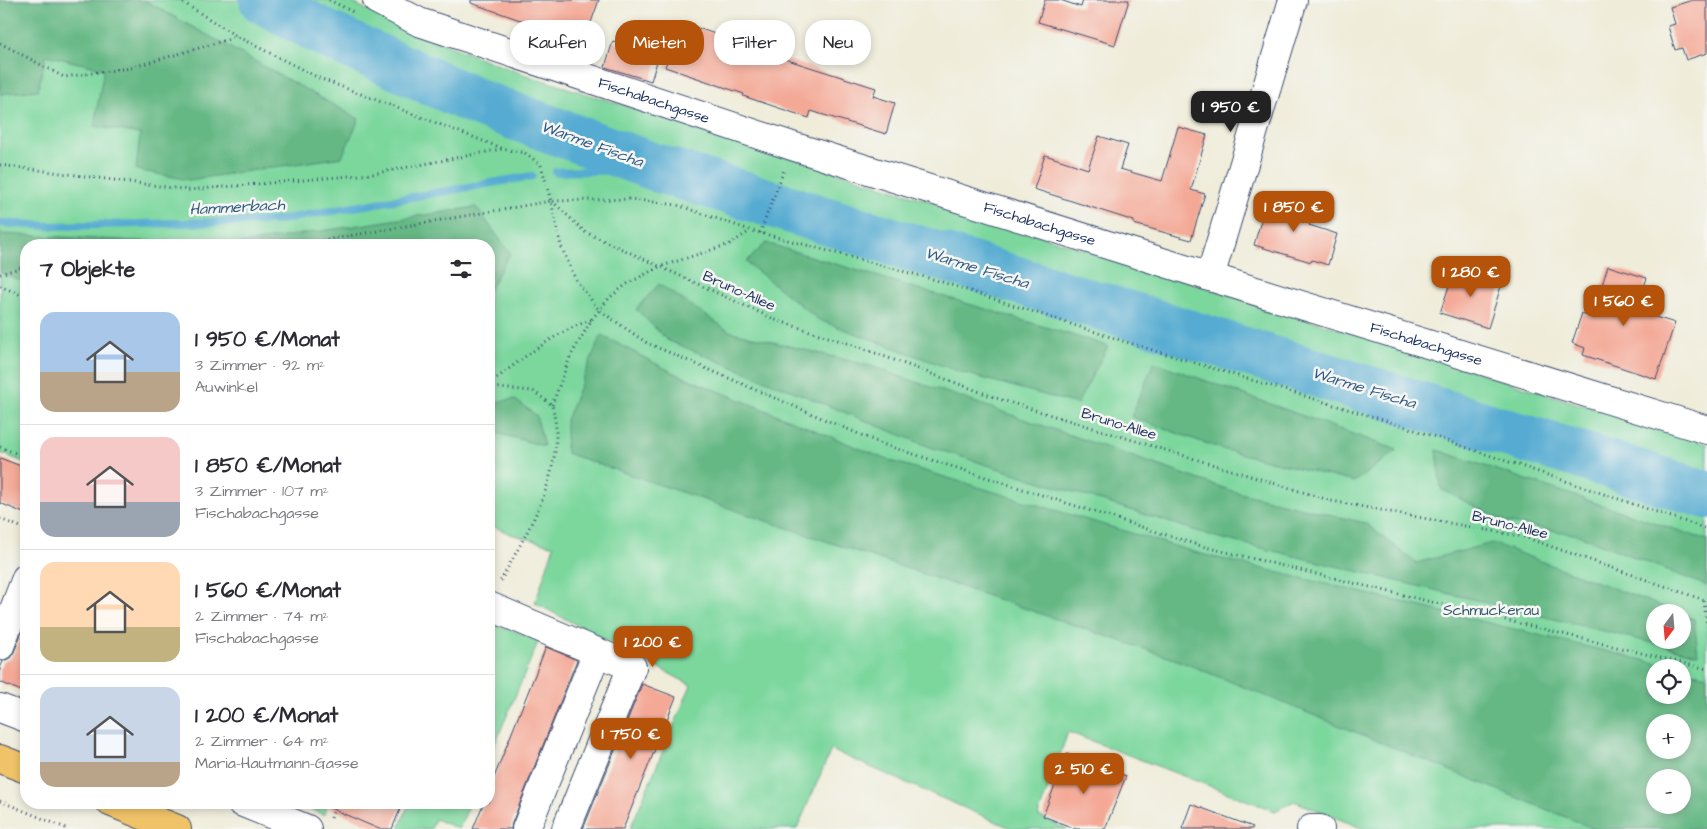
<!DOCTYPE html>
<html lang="de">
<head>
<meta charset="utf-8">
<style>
  body { margin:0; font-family:"Architects Daughter",sans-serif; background:#f2f2f3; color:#2b2b33; height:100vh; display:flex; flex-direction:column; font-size:19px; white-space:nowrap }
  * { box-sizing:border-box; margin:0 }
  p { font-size:16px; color:#7c7c81 }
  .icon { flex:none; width:28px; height:28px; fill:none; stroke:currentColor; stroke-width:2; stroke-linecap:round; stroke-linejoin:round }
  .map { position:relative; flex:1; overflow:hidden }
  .drawer { position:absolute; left:20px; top:239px; width:475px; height:570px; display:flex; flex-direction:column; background:#fff; border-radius:20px; box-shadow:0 2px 8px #0003 }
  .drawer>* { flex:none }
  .banner { position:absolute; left:510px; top:20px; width:475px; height:45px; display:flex; gap:10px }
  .needle { width:32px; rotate:196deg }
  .controls { position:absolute; left:1646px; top:604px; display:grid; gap:10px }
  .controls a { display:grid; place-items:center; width:45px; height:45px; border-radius:50%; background:#fff; box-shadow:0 2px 8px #0003; font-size:25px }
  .price { position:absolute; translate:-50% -42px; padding:0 11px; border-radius:10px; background:#b45309; color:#fff; font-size:16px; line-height:32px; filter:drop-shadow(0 1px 2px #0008) }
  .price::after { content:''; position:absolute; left:50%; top:30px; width:15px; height:11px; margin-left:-8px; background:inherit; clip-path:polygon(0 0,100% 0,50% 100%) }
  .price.active { background:#222; color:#fff }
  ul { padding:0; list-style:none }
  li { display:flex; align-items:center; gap:15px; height:125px; padding:0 20px }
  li+li { border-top:1px solid #e1e1e2 }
  li span { display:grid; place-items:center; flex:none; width:140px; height:100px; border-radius:15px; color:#555 }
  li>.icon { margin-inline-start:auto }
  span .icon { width:60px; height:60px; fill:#fffc; stroke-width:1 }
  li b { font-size:21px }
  h2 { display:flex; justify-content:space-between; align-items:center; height:60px; padding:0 20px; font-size:21px }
  .pill { padding:0 18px; border-radius:20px; background:#fff; box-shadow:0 2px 8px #0003; font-size:18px; line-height:45px }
  .pill.active { background:#b45309; color:#fff }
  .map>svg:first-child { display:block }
</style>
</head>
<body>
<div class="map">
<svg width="1707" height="829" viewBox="0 0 1707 829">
  <rect width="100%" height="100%" fill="#f6f6f2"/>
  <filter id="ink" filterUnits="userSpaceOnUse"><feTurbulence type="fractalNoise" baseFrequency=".02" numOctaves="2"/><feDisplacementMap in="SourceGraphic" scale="10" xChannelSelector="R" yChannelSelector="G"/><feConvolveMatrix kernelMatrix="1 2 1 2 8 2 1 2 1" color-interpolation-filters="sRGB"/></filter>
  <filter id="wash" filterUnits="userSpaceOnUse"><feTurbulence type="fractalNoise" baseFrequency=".0096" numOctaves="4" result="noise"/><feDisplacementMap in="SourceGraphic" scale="20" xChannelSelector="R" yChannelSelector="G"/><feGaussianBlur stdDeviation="1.12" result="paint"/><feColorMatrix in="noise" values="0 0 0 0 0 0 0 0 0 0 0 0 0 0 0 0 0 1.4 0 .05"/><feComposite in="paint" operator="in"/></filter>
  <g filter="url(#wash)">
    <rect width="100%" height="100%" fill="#efecd9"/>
    <g fill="#7cd79d" stroke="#4c837e" fill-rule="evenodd">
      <path d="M0,0h248l76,41 240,108 1143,358v322h-343l-70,-28 -19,10 -207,-79 -30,84 29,13h-54l-182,-79 -34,79h-167l61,-144 -156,-82 19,-57 -44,-12 -21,-10v-279h-463v218l-26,-10zM1655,612h27v28h-27zM1655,668h27v27h-27zM1655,722h27v28h-27zM1655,778h27v27h-27z"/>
      <path d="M290,0h58l52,27 120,46 1187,371v31l-1198,-373 -180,-81z"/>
      <path d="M489,622l50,18 -50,118z"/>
      <path d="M297,803h32l-5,12z"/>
      <path d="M409,803v-1l61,1 -11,26 -24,-10 -4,10h-32z"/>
    </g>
    <g fill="#65b884" stroke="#407471" fill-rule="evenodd">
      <path d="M0,0h144l215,119 -17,38 -153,23 -53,-10 4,-36 -46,-8 10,-57 -58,-14 -8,35 -38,4z"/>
      <path d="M248,0h42l39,21 180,81 1198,373v32l-1143,-358 -240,-108z"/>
      <path d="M476,207l34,46 -21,37v-45h-257z"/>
      <path d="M0,234l216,11h-190v38l-26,-11z"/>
      <path d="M766,243l342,103 -31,58 -117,-32 -141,-52 -73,-58z"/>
      <path d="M659,284l70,47 141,35 362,125 133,32 51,40 76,-20 185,69h-22v28h27l1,-25 11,4 4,35 -482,-117 -286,-90 -263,-107 -31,-31z"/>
      <path d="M601,335l73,38 214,87 313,94 471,113 -17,1v27h27l1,-25 24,6v153h-112l-418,-169 -611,-207v-33zM1655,722h27v28h-27zM1655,778h27v27h-27z"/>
      <path d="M1154,362l243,88 -43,32 -132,-33 -91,-32z"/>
      <path d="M514,399l22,16 8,31 -55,-15v-28z"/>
      <path d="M1437,450l270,90v46l-129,-51 -72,-13 -65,-33z"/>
    </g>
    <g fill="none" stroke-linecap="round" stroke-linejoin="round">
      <g stroke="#55abd1" stroke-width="8">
        <path d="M556,172l104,-3"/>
        <path d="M0,223l51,3 223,-5 258,-45"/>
      </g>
      <path stroke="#55abd1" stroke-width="48" d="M263,0l63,34 155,70 179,65 1047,326"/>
    </g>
    <g id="blocks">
      <g fill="#f4a996">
        <path d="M471,0h128l-15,42 -113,-39z"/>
        <path d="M1045,0h15l21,7 2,-7h46l-14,45 -77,-23z"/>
        <path d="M1693,0h14v53l-21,7 -4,-12 -7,2 -7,-24 7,-2 -5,-17z"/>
        <path d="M681,22l51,18 -1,2 145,46 -3,8 22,7 -9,31 -75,-23 -2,7 -66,-22 1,-2 -79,-27z"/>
        <path d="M613,41l46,14 -8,26 -46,-14z"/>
        <path d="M1178,127l29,8 -16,55 14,4 -14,46 -57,-16v-3l-100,-32 11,-34 43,14 11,-33 29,9 -8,24 42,12z"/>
        <path d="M1268,196l45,14 -4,15 28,9 -9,31 -16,-5 -1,2 -57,-17z"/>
        <path d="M1608,266l39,12 -11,33 39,12 -19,56 -73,-24 2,-7 -13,-5 10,-30 10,4z"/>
        <path d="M1455,268l47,15 -14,45 -48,-15z"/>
        <path d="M0,458l26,10v46l-26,-11z"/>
        <path d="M26,621v72l-26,-11v-13l3,-8 7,-3 4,-6z"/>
        <path d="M546,647l31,13 -65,163 -1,6h-38l11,-27h5v-12z"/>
        <path d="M642,684l34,13 -53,132h-40z"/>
        <path d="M1067,754l59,22 -21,53h-29l-33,-13z"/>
        <path d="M316,802h87l-11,27h-13z"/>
        <path d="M1191,804l62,23 -1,2h-70z"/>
      </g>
    </g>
  </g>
  <g filter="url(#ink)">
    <use href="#blocks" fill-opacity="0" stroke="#3b4b70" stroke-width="1"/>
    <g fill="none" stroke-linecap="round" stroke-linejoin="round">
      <defs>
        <g id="minor">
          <path id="s1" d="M377,0l42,22 373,124 418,131 497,153"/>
          <path d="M1210,277l83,-277"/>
          <path d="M489,606l143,61 -66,162"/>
          <path d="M0,646l26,-68"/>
          <path d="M0,708l26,10"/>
          <path d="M241,802l66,27"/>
          <path d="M526,829l71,-177"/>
          <path d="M1311,829h9"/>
        </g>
        <g id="major">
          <path d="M0,759l26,10"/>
          <path d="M110,802l67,27"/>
        </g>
      </defs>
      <use href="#minor" stroke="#3b4b70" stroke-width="30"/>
      <use href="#major" stroke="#3b4b70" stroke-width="30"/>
      <g stroke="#3b4b70" stroke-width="3" stroke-dasharray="1 4" stroke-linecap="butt">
        <path d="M179,0l59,37 81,41 185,71 21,4 16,12 10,36 10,45 15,34 23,30 48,33 235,101 319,102 506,123"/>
        <path d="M329,0l24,12"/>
        <path d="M0,43l64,34 66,-9 107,-31"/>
        <path d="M0,165l189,25 183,-16 130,-25"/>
        <path d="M552,201l33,31 191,88 83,27 143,53 330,101 192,36 183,64"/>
        <path d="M760,233l24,-63"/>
        <path d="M282,245l32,-3 237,-41 79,-2 47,6 73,25 186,50 187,61 277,84 307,104"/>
        <path d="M0,274l26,-8"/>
        <path d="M0,286l26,11"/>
        <path d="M489,384c32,-24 64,-51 102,-64"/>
        <path d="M489,391l10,-3 34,3 19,14c2,8 4,18 4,26 1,56 -31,104 -56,151"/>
        <path d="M552,405l18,-48 22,-38 17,-21 18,-14 32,-17 71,-23 20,-13"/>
        <path d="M0,447l26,10"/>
        <path d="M0,519l26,10"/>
        <path d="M1704,601l3,25"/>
        <path d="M0,801l68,28"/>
        <path d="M331,818l6,-16"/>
      </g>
      <use href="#minor" stroke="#fff" stroke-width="28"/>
      <use href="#major" stroke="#f1c369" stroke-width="28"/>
    </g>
  </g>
  <g text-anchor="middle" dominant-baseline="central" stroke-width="5" stroke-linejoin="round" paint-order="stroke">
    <g font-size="15" fill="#1b2f5e" stroke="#f6f6f2">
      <text stroke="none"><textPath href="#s1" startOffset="295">Fischabachgasse</textPath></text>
      <text stroke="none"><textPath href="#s1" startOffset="700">Fischabachgasse</textPath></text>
      <text transform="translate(739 291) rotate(24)">Bruno-Allee</text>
      <text stroke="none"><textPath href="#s1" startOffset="1105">Fischabachgasse</textPath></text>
      <text transform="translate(1119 424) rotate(17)">Bruno-Allee</text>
      <text transform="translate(1510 525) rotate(14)">Bruno-Allee</text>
    </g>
    <g font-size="15" fill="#33596e" stroke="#f6f6f2">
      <text x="1491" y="610">Schmuckerau</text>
    </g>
    <g font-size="16" font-style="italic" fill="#2f5a86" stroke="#f6f6f2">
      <text transform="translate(592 144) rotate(20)">Warme Fischa</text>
      <text transform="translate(237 207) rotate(-3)">Hammerbach</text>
      <text transform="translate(977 268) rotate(17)">Warme Fischa</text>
      <text transform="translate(1364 388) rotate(17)">Warme Fischa</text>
    </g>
  </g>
</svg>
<div class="controls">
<a><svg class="needle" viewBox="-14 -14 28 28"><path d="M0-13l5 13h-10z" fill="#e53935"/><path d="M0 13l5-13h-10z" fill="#7c7c81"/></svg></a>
<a><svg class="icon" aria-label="locate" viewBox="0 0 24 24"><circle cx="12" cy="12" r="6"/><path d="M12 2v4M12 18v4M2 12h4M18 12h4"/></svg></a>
<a>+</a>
<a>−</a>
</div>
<b class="price active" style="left:1231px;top:133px">1 950 €</b>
<b class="price" style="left:1294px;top:233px">1 850 €</b>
<b class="price" style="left:1471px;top:298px">1 280 €</b>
<b class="price" style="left:1624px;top:327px">1 560 €</b>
<b class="price" style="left:653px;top:668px">1 200 €</b>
<b class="price" style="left:631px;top:760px">1 750 €</b>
<b class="price" style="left:1084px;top:795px">2 510 €</b>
<div class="banner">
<a class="pill">Kaufen</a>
<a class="pill active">Mieten</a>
<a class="pill">Filter</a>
<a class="pill">Neu</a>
</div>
<section class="drawer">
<h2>7 Objekte<svg class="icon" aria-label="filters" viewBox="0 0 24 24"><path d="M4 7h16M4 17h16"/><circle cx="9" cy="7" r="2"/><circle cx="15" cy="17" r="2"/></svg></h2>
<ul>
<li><span style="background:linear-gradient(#a9c7e8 60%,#b9a48a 0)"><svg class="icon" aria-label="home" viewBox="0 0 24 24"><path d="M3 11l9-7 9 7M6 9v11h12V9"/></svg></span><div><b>1 950 €/Monat</b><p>3 Zimmer · 92 m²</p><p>Auwinkel</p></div></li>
<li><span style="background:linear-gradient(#f6c9c9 65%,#9aa5b1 0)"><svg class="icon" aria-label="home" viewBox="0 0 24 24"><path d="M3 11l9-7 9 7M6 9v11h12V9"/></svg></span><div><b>1 850 €/Monat</b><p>3 Zimmer · 107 m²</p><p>Fischabachgasse</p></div></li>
<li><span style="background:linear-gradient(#ffd9b3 65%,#c2b280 0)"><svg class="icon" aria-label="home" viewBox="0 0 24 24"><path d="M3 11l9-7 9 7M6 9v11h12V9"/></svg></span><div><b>1 560 €/Monat</b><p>2 Zimmer · 74 m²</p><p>Fischabachgasse</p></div></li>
<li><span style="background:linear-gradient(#c9d6e8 75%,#b9a48a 0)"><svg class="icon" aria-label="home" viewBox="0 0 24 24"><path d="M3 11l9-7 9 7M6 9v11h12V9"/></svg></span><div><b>1 200 €/Monat</b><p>2 Zimmer · 64 m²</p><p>Maria-Hautmann-Gasse</p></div></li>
</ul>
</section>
</div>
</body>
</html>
